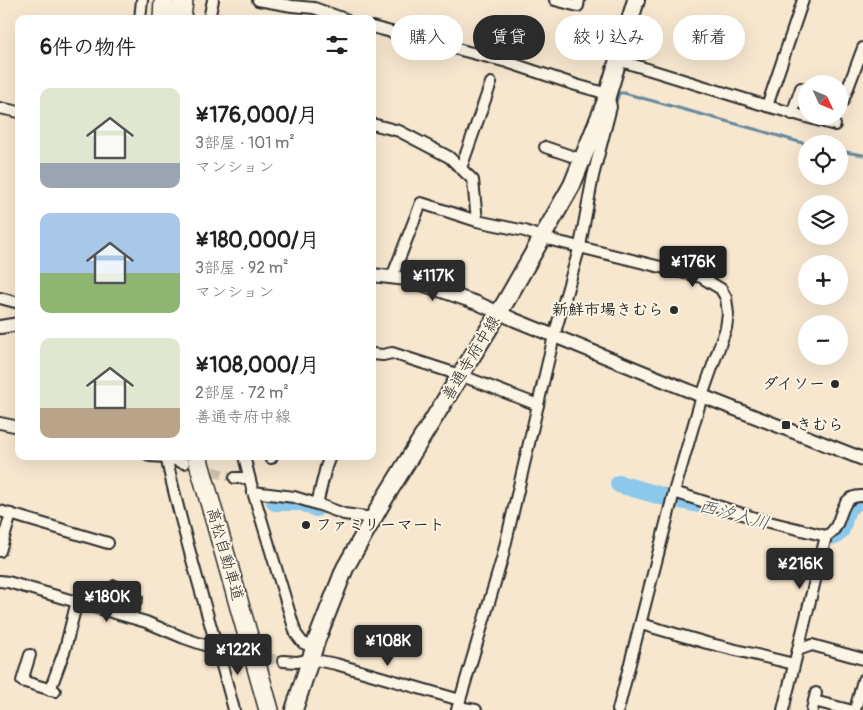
<!DOCTYPE html>
<html lang="ja">
<head>
<meta charset="utf-8">
<style>
  body { margin:0; font-family:Pangolin,"Klee One",sans-serif; background:#f6f6f6; color:#202124; height:100vh; display:flex; flex-direction:column; font-size:19px; white-space:nowrap }
  * { box-sizing:border-box; margin:0 }
  p { font-size:16px; color:#757577 }
  .icon { flex:none; width:28px; height:28px; fill:none; stroke:currentColor; stroke-width:2; stroke-linecap:round; stroke-linejoin:round }
  .map { position:relative; flex:1; overflow:hidden }
  .panel { position:absolute; left:15px; top:15px; width:361px; height:445px; display:flex; flex-direction:column; background:#fff; border-radius:10px; box-shadow:0 5px 20px #0002 }
  .panel>* { flex:none }
  .banner { position:absolute; left:391px; top:15px; width:396px; height:45px; display:flex; gap:10px }
  .needle { width:32px; rotate:134deg }
  .tools { position:absolute; left:798px; top:75px; display:grid; gap:10px }
  .tools a { display:grid; place-items:center; width:50px; height:50px; border-radius:50%; background:#fff; box-shadow:0 5px 20px #0002; font-size:25px }
  .price { position:absolute; translate:-50% -42px; padding:0 11px; border-radius:5px; background:#2b2b2b; color:#fff; font-size:16px; line-height:32px; filter:drop-shadow(0 1px 2px #0008) }
  .price::after { content:''; position:absolute; left:50%; top:30px; width:15px; height:11px; margin-left:-8px; background:inherit; clip-path:polygon(0 0,100% 0,50% 100%) }
  .price.on { background:#222; color:#fff }
  ul { padding:0; list-style:none }
  li { display:flex; align-items:center; gap:15px; height:125px; padding:0 25px }
  li span { display:grid; place-items:center; flex:none; width:140px; height:100px; border-radius:10px; color:#555 }
  li>.icon { margin-inline-start:auto }
  span .icon { width:60px; height:60px; fill:#fffc; stroke-width:1 }
  li b { font-size:21px }
  h2 { display:flex; justify-content:space-between; align-items:center; height:60px; padding:0 25px; font-size:21px }
  .chip { padding:0 18px; border-radius:22px; background:#fff; box-shadow:0 5px 20px #0002; font-size:18px; line-height:45px }
  .chip.on { background:#2b2b2b; color:#fff }
  .map>svg:first-child { display:block }
</style>
</head>
<body>
<div class="map">
<svg width="863" height="710" viewBox="0 0 863 710">
  <rect width="100%" height="100%" fill="#f7e7cf"/>
  <filter id="ink" filterUnits="userSpaceOnUse"><feTurbulence type="fractalNoise" baseFrequency=".02" numOctaves="2"/><feDisplacementMap in="SourceGraphic" scale="10" xChannelSelector="R" yChannelSelector="G"/><feConvolveMatrix kernelMatrix="1 2 1 2 8 2 1 2 1" color-interpolation-filters="sRGB"/></filter>
  <g filter="url(#ink)">
    <g fill="none" stroke-linecap="round" stroke-linejoin="round">
      <g stroke="#65899e" stroke-width="3">
        <path d="M615,105l4,-12h5l134,37 48,14"/>
        <path d="M839,151l24,4"/>
      </g>
      <g stroke="#8bc8eb" stroke-width="18">
        <path d="M619,484l46,13"/>
        <path d="M676,499l32,7"/>
        <path d="M275,502h27l14,6"/>
        <path d="M835,536l6,-6 6,-22 11,-7h5"/>
      </g>
      <g stroke="#cec1ae" stroke-width="10" stroke-dasharray="10 5" stroke-linecap="butt">
        <path d="M184,463l51,15"/>
        <path d="M236,652l47,9"/>
      </g>
      <defs>
        <g id="minor">
          <path d="M258,0l34,6 22,2 31,11"/>
          <path d="M555,0l23,6 1,-6"/>
          <path d="M140,19l2,-19"/>
          <path d="M209,19l4,-19"/>
          <path d="M372,27l135,35 69,23 32,9 3,13 -18,69 -13,70 -26,90 -52,223 -45,151"/>
          <path d="M618,60l149,46 36,-106"/>
          <path d="M839,99l4,2 20,-53"/>
          <path d="M767,106l68,19"/>
          <path d="M0,108l19,4"/>
          <path d="M792,114l9,-26 5,2"/>
          <path d="M372,124l27,7 50,26 24,23 4,41 48,10 18,7 158,39 20,12 5,9 2,16 -2,14 -24,68 -28,96 -56,218"/>
          <path d="M545,147l38,13"/>
          <path d="M461,168l30,-85"/>
          <path d="M392,277l29,-74 56,18"/>
          <path d="M0,298l19,5"/>
          <path d="M372,354l11,1 9,-2 68,22 78,30"/>
          <path d="M0,423l19,4"/>
          <path d="M150,456l16,1 18,6"/>
          <path d="M166,456c18,86 46,169 68,254"/>
          <path d="M244,456l9,36 43,142 7,9 11,4"/>
          <path d="M271,458l1,-2"/>
          <path d="M235,478h14"/>
          <path d="M253,492l41,5 26,8 24,9 29,4"/>
          <path d="M674,492l87,28 65,16"/>
          <path d="M317,504l9,-37 4,-11"/>
          <path d="M0,511l108,32"/>
          <path d="M0,551l11,-37"/>
          <path d="M0,581l8,1 138,40 38,16 32,11 20,3"/>
          <path d="M108,610l7,-24"/>
          <path d="M130,617l7,-19"/>
          <path d="M641,624l66,19 87,21"/>
          <path d="M798,650l14,-5 51,14"/>
          <path d="M30,655l-8,26 33,10"/>
          <path d="M283,661l14,1 13,-3 26,5 124,36"/>
          <path d="M50,690l15,-41 12,-48"/>
          <path d="M814,701l35,9"/>
          <path d="M458,707l18,3"/>
          <path d="M783,710l43,-174c20,-9 9,-42 37,-40"/>
          <path d="M812,710l4,-17"/>
          <path d="M855,710l8,-30"/>
        </g>
        <g id="tertiary">
          <path d="M372,275l35,4 70,24 38,17 187,76 161,63"/>
          <path d="M0,327l19,-3"/>
        </g>
        <path id="primary" d="M294,710l23,-71 28,-71 38,-67 123,-200 66,-116 33,-82 31,-103"/>
        <g id="motorway">
          <path d="M163,19l1,-19"/>
          <path d="M181,19l2,-19"/>
          <path d="M197,456l72,254"/>
        </g>
      </defs>
      <use href="#minor" stroke="#2b2b2b" stroke-width="14"/>
      <use href="#tertiary" stroke="#2b2b2b" stroke-width="16"/>
      <use href="#primary" stroke="#2b2b2b" stroke-width="20"/>
      <use href="#motorway" stroke="#2b2b2b" stroke-width="22"/>
      <use href="#minor" stroke="#fcf5e5" stroke-width="10"/>
      <use href="#tertiary" stroke="#fcf5e5" stroke-width="12"/>
      <use href="#primary" stroke="#fcf5e5" stroke-width="16"/>
      <use href="#motorway" stroke="#fcf5e5" stroke-width="19"/>
    </g>
  </g>
  <g fill="#2b2b2b" stroke="#fcf5e5" stroke-width="2">
    <circle cx="674" cy="310" r="5"/>
    <circle cx="835" cy="384" r="5"/>
    <rect x="781" y="420" width="10" height="10" rx="2.5"/>
    <circle cx="306" cy="525" r="5"/>
  </g>
  <g text-anchor="middle" dominant-baseline="central" stroke-width="4" stroke-linejoin="round" paint-order="stroke">
    <g font-size="16" font-weight="bold" fill="#2b2b2b" stroke="#fcf5e5" text-anchor="end">
      <text x="664" y="310">新鮮市場きむら</text>
      <text x="825" y="384">ダイソー</text>
      <text x="796" y="425" text-anchor="start">きむら</text>
      <text x="316" y="525" text-anchor="start">ファミリーマート</text>
    </g>
    <g font-size="16" fill="#2b2b2b" stroke="#fcf5e5">
      <text transform="translate(471 358) rotate(-59)">善通寺府中線</text>
      <text transform="translate(225 554) rotate(74)">高松自動車道</text>
    </g>
    <g font-size="18" font-style="italic" fill="#485a65" stroke="#fcf5e5">
      <text transform="translate(734 515) rotate(15)">西汐入川</text>
    </g>
  </g>
</svg>
<div class="tools">
<a><svg class="needle" viewBox="-14 -14 28 28"><path d="M0-13l5 13h-10z" fill="#e53935"/><path d="M0 13l5-13h-10z" fill="#757577"/></svg></a>
<a><svg class="icon" aria-label="locate" viewBox="0 0 24 24"><circle cx="12" cy="12" r="6"/><path d="M12 2v4M12 18v4M2 12h4M18 12h4"/></svg></a>
<a><svg class="icon" aria-label="layers" viewBox="0 0 24 24"><path d="M12 4l9 5-9 5-9-5zM3 14l9 5 9-5"/></svg></a>
<a>+</a>
<a>−</a>
</div>
<b class="price on" style="left:693px;top:288px">¥176K</b>
<b class="price" style="left:433px;top:302px">¥117K</b>
<b class="price" style="left:800px;top:590px">¥216K</b>
<b class="price" style="left:107px;top:623px">¥180K</b>
<b class="price" style="left:388px;top:667px">¥108K</b>
<b class="price" style="left:238px;top:676px">¥122K</b>
<div class="banner">
<a class="chip">購入</a>
<a class="chip on">賃貸</a>
<a class="chip">絞り込み</a>
<a class="chip">新着</a>
</div>
<section class="panel">
<h2>6件の物件<svg class="icon" aria-label="filters" viewBox="0 0 24 24"><path d="M4 7h16M4 17h16"/><circle cx="9" cy="7" r="2"/><circle cx="15" cy="17" r="2"/></svg></h2>
<ul>
<li><span style="background:linear-gradient(#dfe7d0 75%,#9aa5b1 0)"><svg class="icon" aria-label="home" viewBox="0 0 24 24"><path d="M3 11l9-7 9 7M6 9v11h12V9"/></svg></span><div><b>¥176,000/月</b><p>3部屋 · 101 m²</p><p>マンション</p></div></li>
<li><span style="background:linear-gradient(#a9c7e8 60%,#8fb573 0)"><svg class="icon" aria-label="home" viewBox="0 0 24 24"><path d="M3 11l9-7 9 7M6 9v11h12V9"/></svg></span><div><b>¥180,000/月</b><p>3部屋 · 92 m²</p><p>マンション</p></div></li>
<li><span style="background:linear-gradient(#dfe7d0 70%,#b9a48a 0)"><svg class="icon" aria-label="home" viewBox="0 0 24 24"><path d="M3 11l9-7 9 7M6 9v11h12V9"/></svg></span><div><b>¥108,000/月</b><p>2部屋 · 72 m²</p><p>善通寺府中線</p></div></li>
</ul>
</section>
</div>
</body>
</html>
